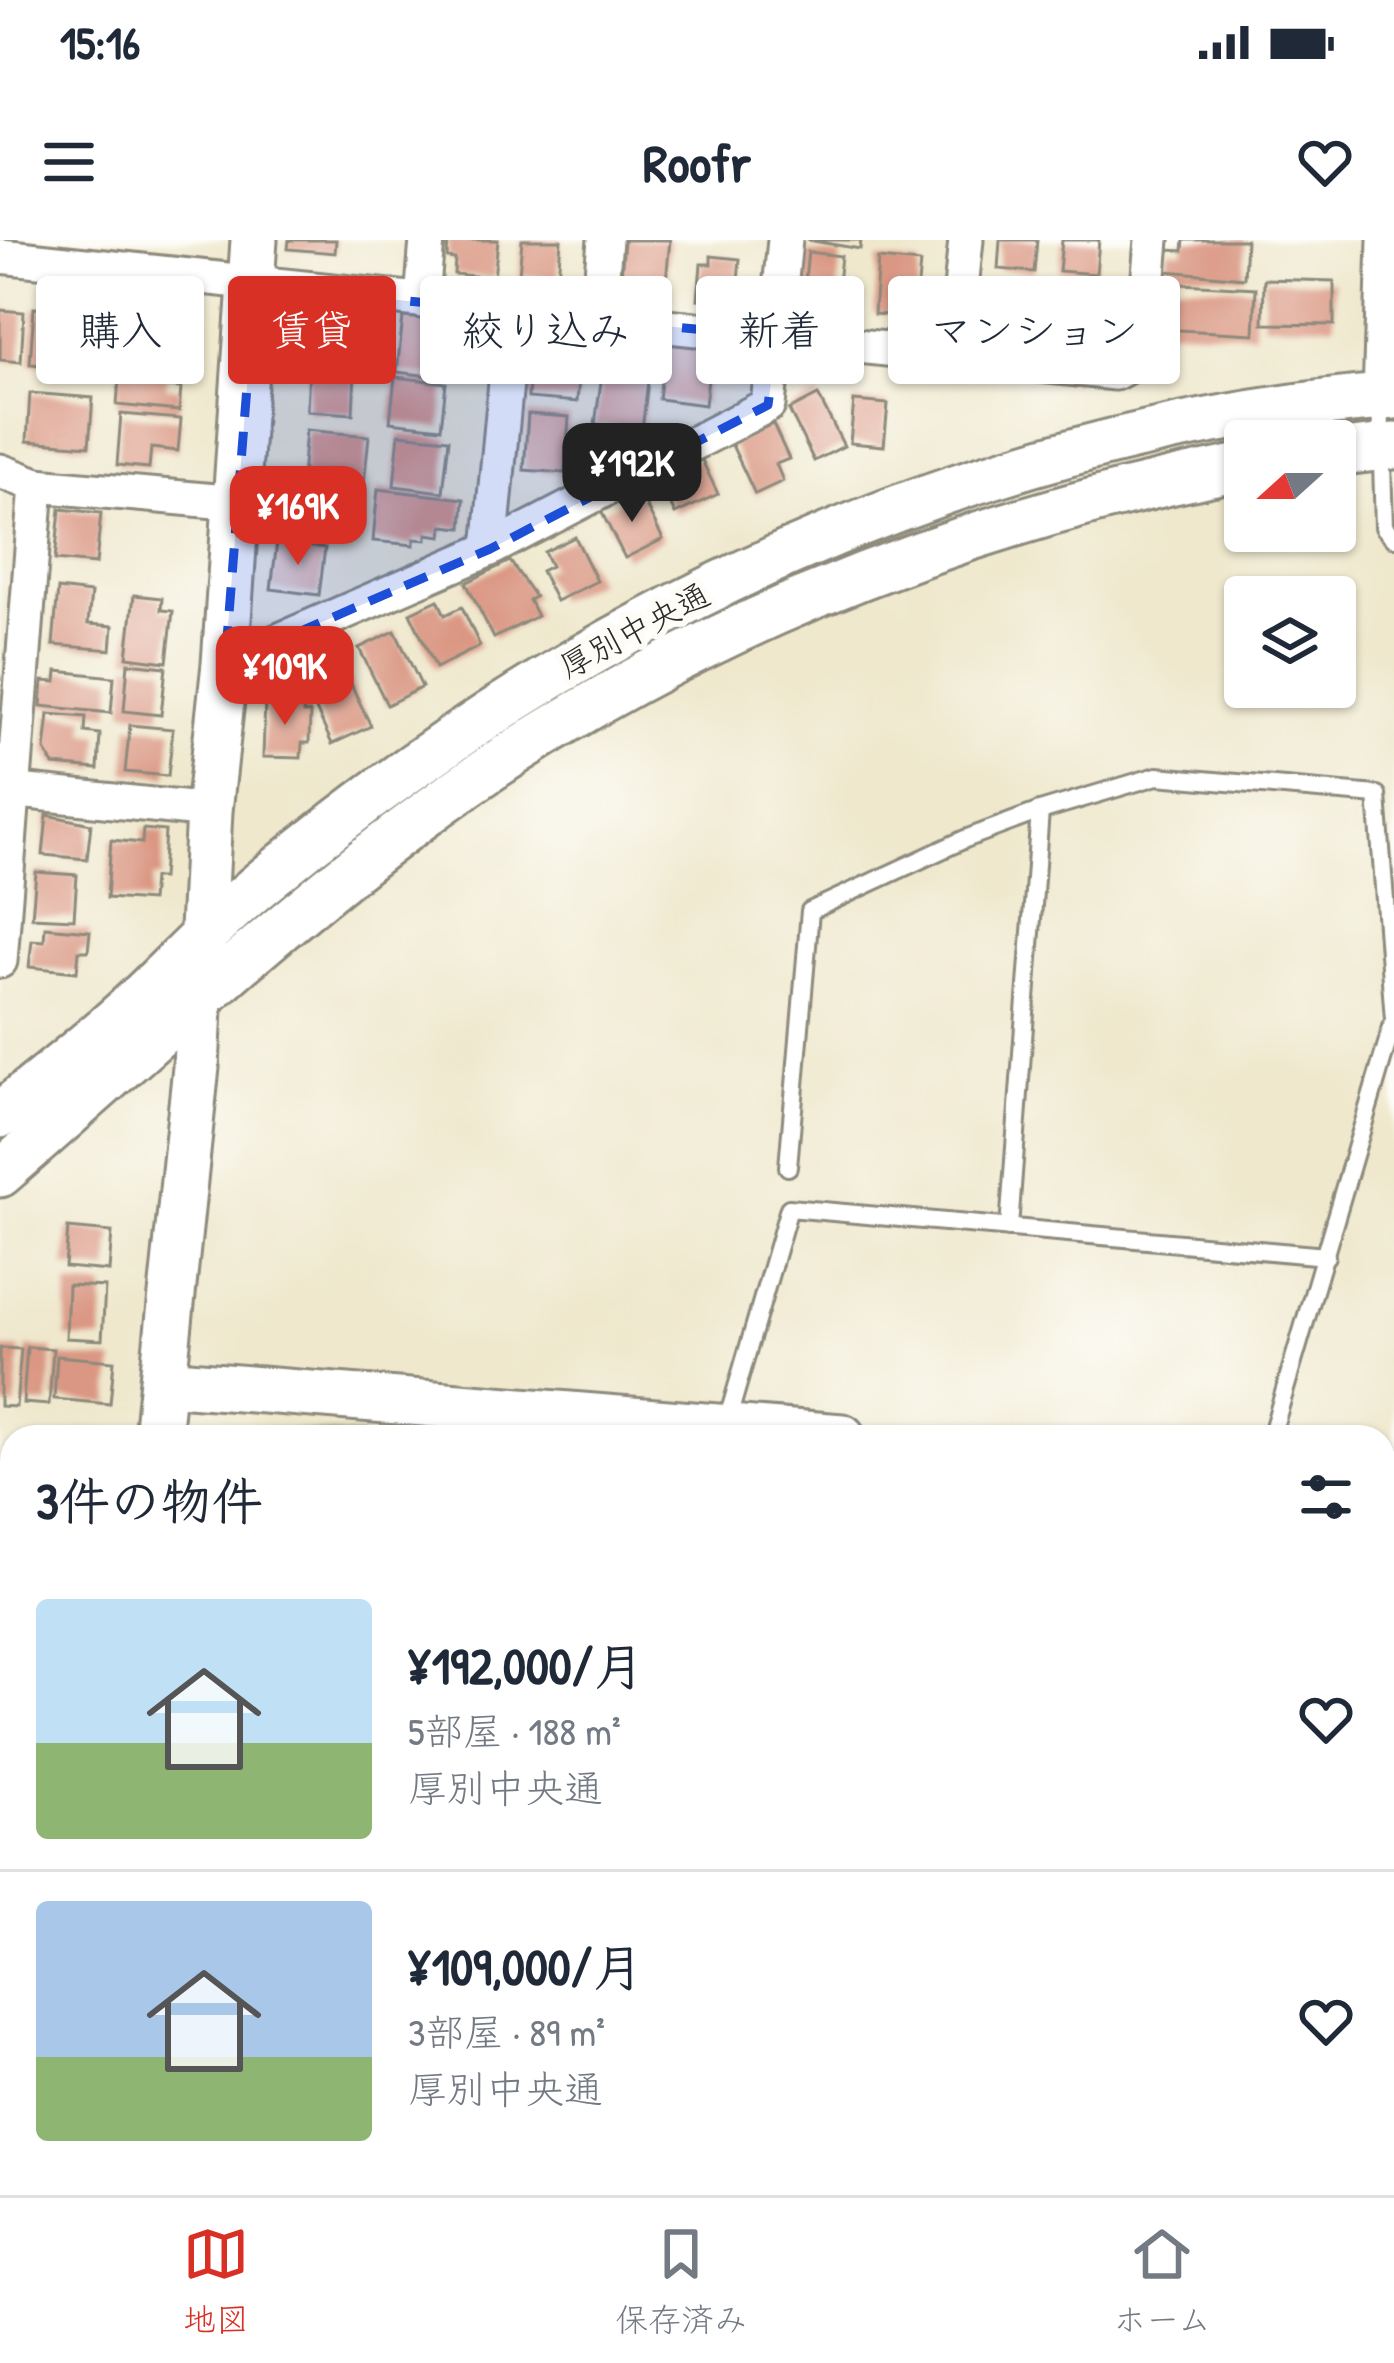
<!DOCTYPE html>
<html lang="ja">
<head>
<meta charset="utf-8">
<style>
  body { margin:0; font-family:"Patrick Hand","Klee One",sans-serif; background:#f6f6f7; color:#1f2937; height:100vh; display:flex; flex-direction:column; font-size:45px; white-space:nowrap }
  * { box-sizing:border-box; margin:0 }
  p { font-size:39px; color:#747a83 }
  .icon { flex:none; width:66px; height:66px; fill:none; stroke:currentColor; stroke-width:2; stroke-linecap:round; stroke-linejoin:round }
  .map { position:relative; flex:1; overflow:hidden }
  .sheet { position:absolute; left:0px; top:1185px; width:1395px; height:771px; display:flex; flex-direction:column; background:#fff; border-radius:36px 36px 0 0; box-shadow:0 3px 9px #0004 }
  .sheet>* { flex:none }
  .top-card { position:absolute; left:36px; top:36px; width:1323px; height:108px; display:flex; gap:24px }
  .needle { width:78px; rotate:249deg }
  .controls { position:absolute; left:1224px; top:180px; display:grid; gap:24px }
  .controls a { display:grid; place-items:center; width:132px; height:132px; border-radius:12px; background:#fff; box-shadow:0 3px 9px #0004; font-size:60px }
  .price { position:absolute; translate:-50% -102px; padding:0 27px; border-radius:24px; background:#d93025; color:#fff; font-size:39px; line-height:78px; filter:drop-shadow(0 3px 6px #0008) }
  .price::after { content:''; position:absolute; left:50%; top:72px; width:36px; height:27px; margin-left:-18px; background:inherit; clip-path:polygon(0 0,100% 0,50% 100%) }
  .price.selected { background:#222; color:#fff }
  ul { padding:0; list-style:none }
  li { display:flex; align-items:center; gap:36px; height:300px; padding:0 36px }
  li+li { border-top:3px solid #e0e1e3 }
  li span { display:grid; place-items:center; flex:none; width:336px; height:240px; border-radius:12px; color:#555 }
  li>.icon { margin-inline-start:auto }
  span .icon { width:144px; height:144px; fill:#fffc; stroke-width:1 }
  li b { font-size:51px }
  h2 { display:flex; justify-content:space-between; align-items:center; height:144px; padding:0 36px; font-size:51px }
  .chip { padding:0 42px; border-radius:12px; background:#fff; box-shadow:0 3px 9px #0004; font-size:42px; line-height:108px }
  .chip.selected { background:#d93025; color:#fff }
  .status { display:flex; justify-content:space-between; align-items:center; height:84px; padding:0 60px; background:#fff; direction:ltr }
  .status svg { height:33px; fill:currentColor }
  header { display:flex; justify-content:space-between; align-items:center; height:156px; padding:0 36px; background:#fff; font-size:54px; font-weight:800 }
  .tab-bar { display:flex; justify-content:space-around; align-items:center; height:168px; border-top:3px solid #e0e1e3; background:#fff; font-size:33px; color:#747a83 }
  .tab-bar a { display:grid; justify-items:center; gap:6px }
  .tab-bar .selected { color:#d93025 }
  .map>svg:first-child { display:block }
</style>
</head>
<body>
<div class="status"><b>15:16</b><svg viewBox="0 0 49 12"><path d="M0 12V9h3v3zM5 12V6h3v6zM10 12V3h3v9zM15 12V0h3v12zM26 1h20v11H26zM47 4h2v5h-2z"/></svg></div>
<header><svg class="icon" aria-label="menu" viewBox="0 0 24 24"><path d="M4 6h16M4 12h16M4 18h16"/></svg>Roofr<svg class="icon" aria-label="heart" viewBox="0 0 24 24"><path d="M12 20l-8-8c-3-5 5-10 8-4 3-6 11-1 8 4z"/></svg></header>
<div class="map">
<svg width="1394" height="1955" viewBox="0 0 1394 1955">
  <rect width="100%" height="100%" fill="#fdfcf7"/>
  <filter id="ink" filterUnits="userSpaceOnUse"><feTurbulence type="fractalNoise" baseFrequency=".00833" numOctaves="2"/><feDisplacementMap in="SourceGraphic" scale="24" xChannelSelector="R" yChannelSelector="G"/><feConvolveMatrix kernelMatrix="1 2 1 2 8 2 1 2 1" color-interpolation-filters="sRGB"/></filter>
  <filter id="wash" filterUnits="userSpaceOnUse"><feTurbulence type="fractalNoise" baseFrequency=".004" numOctaves="4" result="noise"/><feDisplacementMap in="SourceGraphic" scale="48" xChannelSelector="R" yChannelSelector="G"/><feGaussianBlur stdDeviation="2.7" result="paint"/><feColorMatrix in="noise" values="0 0 0 0 0 0 0 0 0 0 0 0 0 0 0 0 0 1.4 0 .05"/><feComposite in="paint" operator="in"/></filter>
  <g filter="url(#wash)">
    <rect width="100%" height="100%" fill="#efe8cd"/>
    <g fill="#72af6f" stroke="#4e6d4d" stroke-width="3">
      <path d="M202,1185l160,12h-161z"/>
      <path d="M1383,1345l11,4v606h-1264l1,-11h1252z"/>
    </g>
    <g id="blocks">
      <g fill="#da9783">
        <path d="M289,0h47l-1,13 -47,-4z"/>
        <path d="M448,0h50l-4,38 -40,-4 1,-15 -8,-1z"/>
        <path d="M522,0h39l-3,38 -39,-3z"/>
        <path d="M624,0h46l-4,41 -45,-4z"/>
        <path d="M807,0h54l-1,9z"/>
        <path d="M1000,0h37l-3,32 -36,-3z"/>
        <path d="M1062,0h37l-3,34 -37,-3z"/>
        <path d="M1184,0h62l-2,38 -78,-7 2,-21 15,1z"/>
        <path d="M808,12l33,4 -6,55 -33,-4z"/>
        <path d="M711,16l29,3 -4,43 -38,-3 3,-35h10z"/>
        <path d="M878,19l42,4 -5,54 -41,-3z"/>
        <path d="M1264,39l70,2v44l-71,-1z"/>
        <path d="M1162,43l94,5 -2,46 -94,-5z"/>
        <path d="M1058,48l57,3 -3,57 -57,-3z"/>
        <path d="M991,53l36,4 -2,15 14,2 -3,27 -49,-6z"/>
        <path d="M130,55l58,7 -6,53 -58,-7z"/>
        <path d="M34,68l42,4 -5,56 -41,-4z"/>
        <path d="M0,70l24,2 -3,50 -21,-2z"/>
        <path d="M80,73l32,2 -4,52 -31,-2z"/>
        <path d="M403,77l41,4 -6,56 -41,-5z"/>
        <path d="M666,99l46,5 -7,61 -46,-6z"/>
        <path d="M531,112l50,3 -4,47 -49,-4z"/>
        <path d="M120,125l48,4 -2,18 15,1 -2,23 -62,-6z"/>
        <path d="M309,129l46,3 -2,42 -46,-3z"/>
        <path d="M602,135l46,6 -6,49 -47,-6z"/>
        <path d="M395,137l51,6 -5,45 -51,-6z"/>
        <path d="M30,153l63,5 -4,48 -62,-5z"/>
        <path d="M818,155l26,51 -30,15 -25,-51z"/>
        <path d="M854,161l34,3 -4,42 -34,-3z"/>
        <path d="M121,174l60,5 -3,32 -27,-3 -2,20 -32,-3z"/>
        <path d="M528,174l41,3 -4,56 -41,-3z"/>
        <path d="M773,184l16,35 -13,5 7,17 -28,13 -24,-51z"/>
        <path d="M306,190l63,6 -5,48 -62,-6z"/>
        <path d="M399,194l50,5 -6,53 -49,-6z"/>
        <path d="M701,218l17,36 -43,20 -17,-36z"/>
        <path d="M297,245l55,7 -6,48 -55,-7z"/>
        <path d="M378,249l86,10 -2,29 -19,-2 -1,10 -15,-2v6l-13,-1v6l-41,-4z"/>
        <path d="M639,252l24,47 -38,19 -24,-47z"/>
        <path d="M60,269l41,4 -5,51 -41,-4z"/>
        <path d="M575,297l22,44 -41,20 -15,-30 10,-5 -7,-14z"/>
        <path d="M277,302l48,6 -6,47 -48,-6z"/>
        <path d="M510,321l25,36 -6,3 8,16 -43,22 -28,-55z"/>
        <path d="M58,349l33,4 -3,31 25,2 -2,24 -58,-5z"/>
        <path d="M134,355l28,3 -1,12 12,1 -6,51 -40,-5z"/>
        <path d="M438,360l7,15 17,-8 18,39 -44,22 -26,-55z"/>
        <path d="M395,391l27,56 -35,18 -28,-57z"/>
        <path d="M337,415l34,71 -39,18 -33,-71z"/>
        <path d="M128,423l38,4 -5,48 -37,-4z"/>
        <path d="M57,431l57,6 -3,36 -70,-7 2,-25 13,1z"/>
        <path d="M265,459l39,1 -1,13h7l-1,30h-7l-1,15 -38,-1z"/>
        <path d="M49,474l37,3 -1,15 15,2 -2,35 -44,-4 -9,-15z"/>
        <path d="M130,485l43,4 -5,47 -43,-4z"/>
        <path d="M47,575l44,9 -4,35 -44,-4z"/>
        <path d="M143,589l22,2 -3,47h-9l-2,23 -44,-3 4,-58 31,3z"/>
        <path d="M36,632l41,3 -3,44 -42,-2z"/>
        <path d="M45,687l45,4 -2,20h-9l-2,21 -48,-5 3,-27 12,1z"/>
        <path d="M68,988l44,4 -3,39 -44,-4z"/>
        <path d="M68,1045l37,2 -3,53 -36,-2z"/>
        <path d="M27,1107l26,2 -4,56 -26,-2z"/>
        <path d="M0,1108l21,1 -5,58 -16,-1z"/>
        <path d="M57,1116l57,5 -4,43 -56,-5z"/>
        <path d="M0,1265l12,1v73l-12,-1z"/>
        <path d="M0,1425l8,1 -5,45h-3z"/>
        <path d="M0,1703l12,1v65h-5v-9l-7,-1z"/>
        <path d="M0,1775l12,1v73l-12,-1z"/>
      </g>
    </g>
  </g>
  <g filter="url(#ink)">
    <use href="#blocks" fill-opacity="0" stroke="#8d8a7c" stroke-width="3"/>
    <g fill="none" stroke-linecap="round" stroke-linejoin="round">
      <defs>
        <g id="lane">
          <path d="M1380,159l4,128 10,11"/>
          <path d="M788,927l22,-256 155,-72 75,-28"/>
          <path d="M1009,988l31,-417 117,-35 220,19 17,225 -123,417"/>
          <path d="M726,1185l63,-217 537,48"/>
        </g>
        <g id="street">
          <path d="M0,16l1115,117 27,-15 10,-118"/>
          <path d="M422,61l5,-61"/>
          <path d="M598,79l7,-79"/>
          <path d="M954,116l12,-116"/>
          <path d="M1380,157l5,-157"/>
          <path d="M0,231l37,14 201,18"/>
          <path d="M490,309l23,-240"/>
          <path d="M225,424l265,-115 278,-144 17,-165"/>
          <path d="M0,549l209,22"/>
          <path d="M0,721l37,-476"/>
          <path d="M0,1366l12,1"/>
          <path d="M0,1587l12,1"/>
          <path d="M0,1869l12,1"/>
        </g>
        <g id="secondary">
          <path d="M1335,213l59,-7"/>
          <path d="M0,875c44,-36 90,-71 132,-110 44,-41 85,-86 132,-124 320,-267 712,-451 1130,-485"/>
          <path d="M0,934c138,-119 269,-244 416,-353 244,-182 532,-297 829,-355"/>
          <path d="M164,1142l678,55"/>
          <path d="M157,1197l39,-370 13,-256 16,-147 29,-424"/>
          <path d="M1383,1291l11,4"/>
          <path d="M85,1955l1,-11"/>
        </g>
      </defs>
      <use href="#lane" stroke="#8d8a7c" stroke-width="22"/>
      <use href="#street" stroke="#8d8a7c" stroke-width="39"/>
      <use href="#secondary" stroke="#8d8a7c" stroke-width="51"/>
      <use href="#lane" stroke="#fff" stroke-width="16"/>
      <use href="#street" stroke="#fff" stroke-width="33"/>
      <use href="#secondary" stroke="#fff" stroke-width="45"/>
    </g>
  </g>
  <path fill="#1d4ed8" fill-opacity="0.2" stroke="#1d4ed8" stroke-width="9" stroke-dasharray="24 15" stroke-linejoin="round" d="M255,46l522,51 -9,68 -278,144 -265,115z"/>
  <g text-anchor="middle" dominant-baseline="central" stroke-width="12" stroke-linejoin="round" paint-order="stroke">
    <g font-size="33" fill="#2b2b2b" stroke="#fdfcf7">
      <text transform="translate(634 390) rotate(-28)">厚別中央通</text>
    </g>
  </g>
</svg>
<div class="controls">
<a><svg class="needle" viewBox="-14 -14 28 28"><path d="M0-13l5 13h-10z" fill="#e53935"/><path d="M0 13l5-13h-10z" fill="#747a83"/></svg></a>
<a><svg class="icon" aria-label="layers" viewBox="0 0 24 24"><path d="M12 4l9 5-9 5-9-5zM3 14l9 5 9-5"/></svg></a>
</div>
<b class="price selected" style="left:632px;top:285px">¥192K</b>
<b class="price" style="left:298px;top:328px">¥169K</b>
<b class="price" style="left:285px;top:488px">¥109K</b>
<div class="top-card">
<a class="chip">購入</a>
<a class="chip selected">賃貸</a>
<a class="chip">絞り込み</a>
<a class="chip">新着</a>
<a class="chip">マンション</a>
</div>
<section class="sheet">
<h2>3件の物件<svg class="icon" aria-label="filters" viewBox="0 0 24 24"><path d="M4 7h16M4 17h16"/><circle cx="9" cy="7" r="2"/><circle cx="15" cy="17" r="2"/></svg></h2>
<ul>
<li><span style="background:linear-gradient(#bfe0f5 60%,#8fb573 0)"><svg class="icon" aria-label="home" viewBox="0 0 24 24"><path d="M3 11l9-7 9 7M6 9v11h12V9"/></svg></span><div><b>¥192,000/月</b><p>5部屋 · 188 m²</p><p>厚別中央通</p></div><svg class="icon" aria-label="heart" viewBox="0 0 24 24"><path d="M12 20l-8-8c-3-5 5-10 8-4 3-6 11-1 8 4z"/></svg></li>
<li><span style="background:linear-gradient(#a9c7e8 65%,#8fb573 0)"><svg class="icon" aria-label="home" viewBox="0 0 24 24"><path d="M3 11l9-7 9 7M6 9v11h12V9"/></svg></span><div><b>¥109,000/月</b><p>3部屋 · 89 m²</p><p>厚別中央通</p></div><svg class="icon" aria-label="heart" viewBox="0 0 24 24"><path d="M12 20l-8-8c-3-5 5-10 8-4 3-6 11-1 8 4z"/></svg></li>
</ul>
</section>
</div>
<nav class="tab-bar">
<a class="selected"><svg class="icon" aria-label="map" viewBox="0 0 24 24"><path d="M3 6l6-2 6 2 6-2v14l-6 2-6-2-6 2zM9 4v14M15 6v14"/></svg>地図</a>
<a><svg class="icon" aria-label="saved" viewBox="0 0 24 24"><path d="M7 4h10v16l-5-4-5 4z"/></svg>保存済み</a>
<a><svg class="icon" aria-label="home" viewBox="0 0 24 24"><path d="M3 11l9-7 9 7M6 9v11h12V9"/></svg>ホーム</a>
</nav>
</body>
</html>
